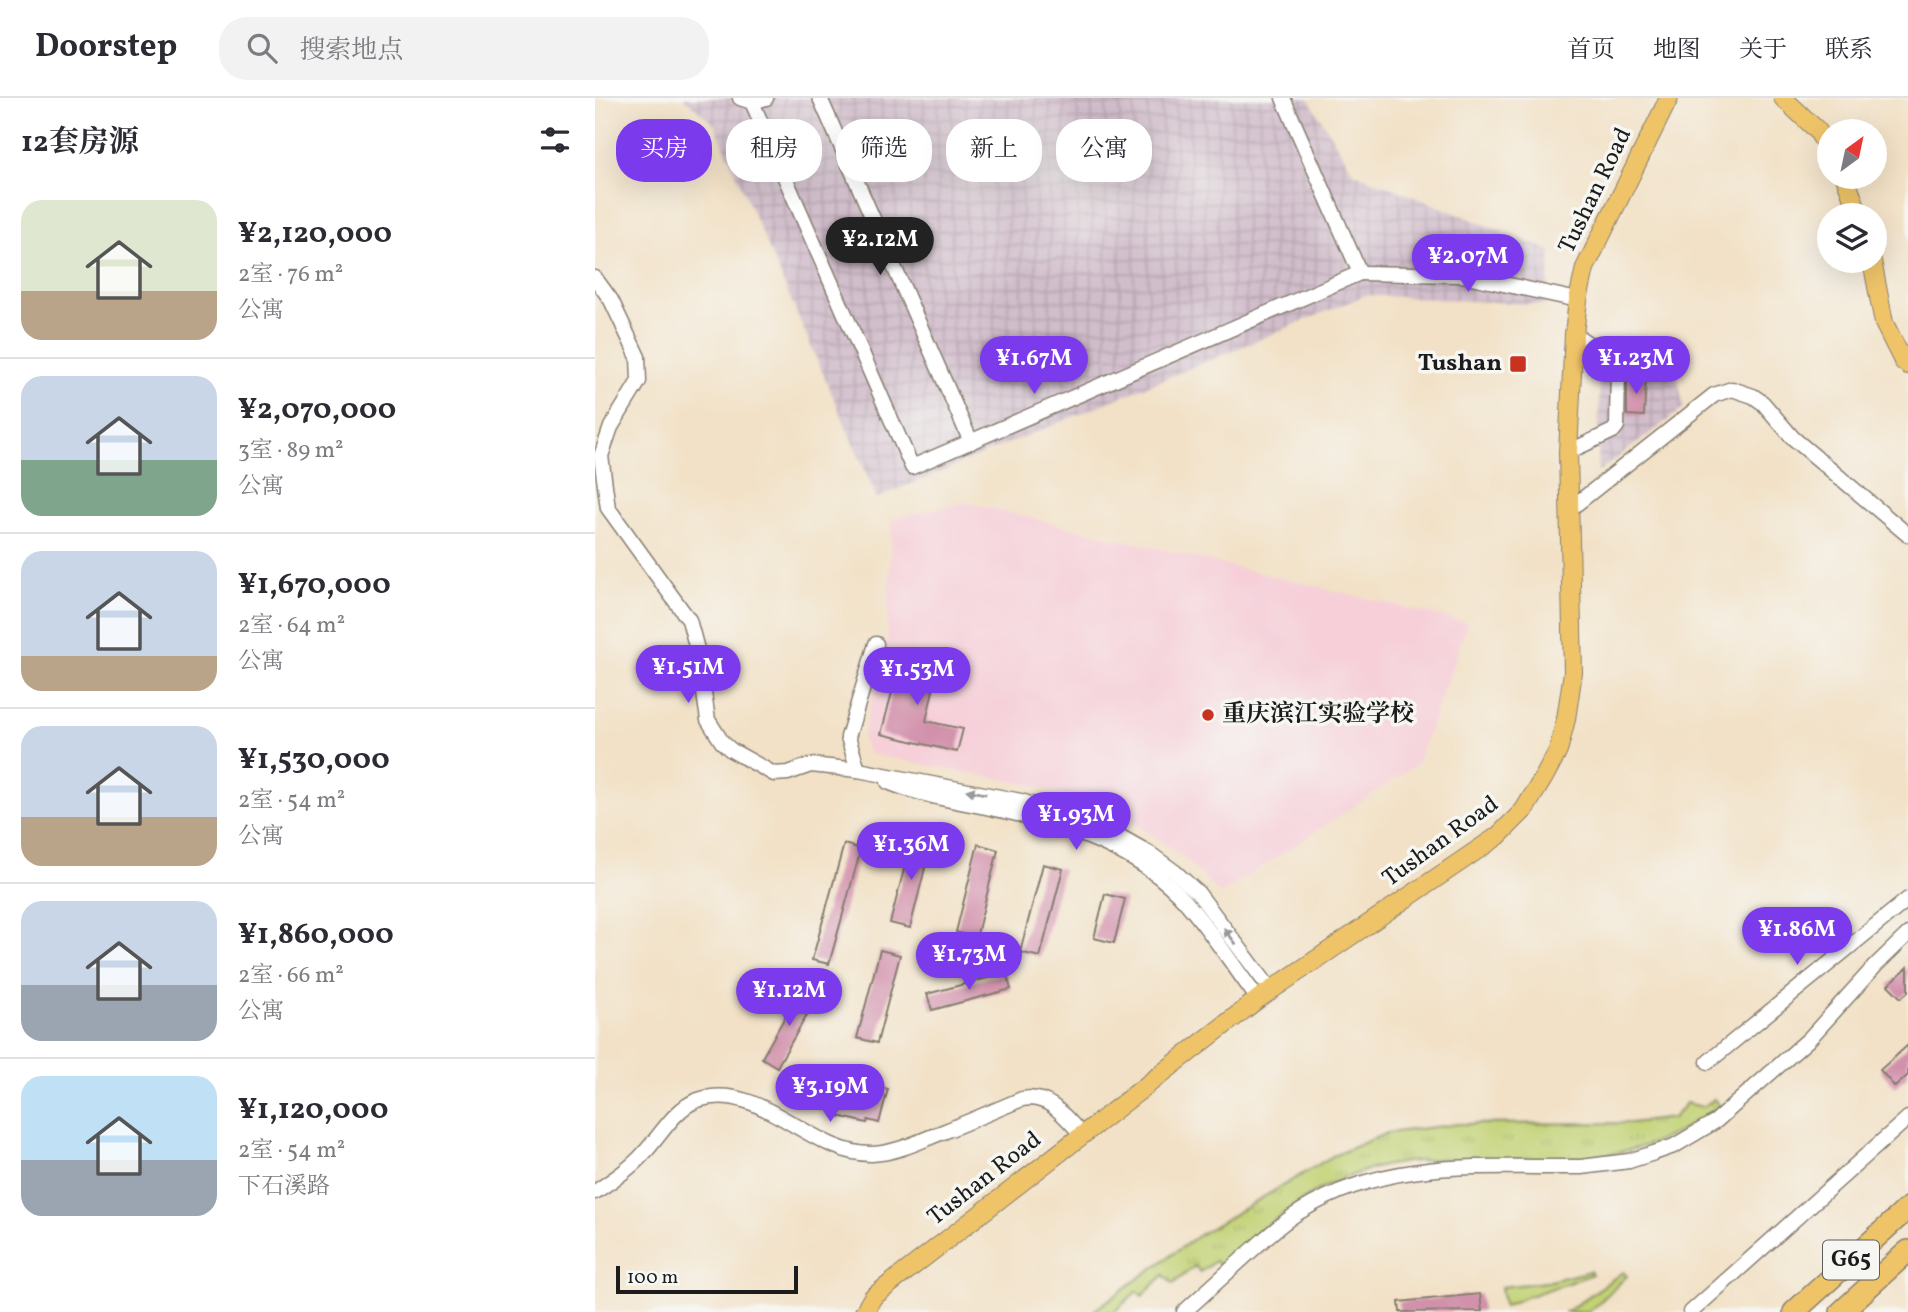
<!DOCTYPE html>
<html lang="zh">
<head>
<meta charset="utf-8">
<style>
  body { margin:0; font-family:Vollkorn,"Noto Serif SC",serif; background:#f2f2f3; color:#2b2b33; height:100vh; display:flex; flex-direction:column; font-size:26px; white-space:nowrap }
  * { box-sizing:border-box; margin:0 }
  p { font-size:23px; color:#7c7c81 }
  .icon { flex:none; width:38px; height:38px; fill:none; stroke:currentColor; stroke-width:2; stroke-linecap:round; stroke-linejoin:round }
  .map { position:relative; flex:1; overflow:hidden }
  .drawer { display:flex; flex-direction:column; background:#fff; width:595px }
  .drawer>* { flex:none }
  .banner { position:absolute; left:21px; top:21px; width:665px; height:63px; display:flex; gap:14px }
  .needle { width:46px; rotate:33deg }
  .controls { position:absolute; left:1222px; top:21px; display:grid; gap:14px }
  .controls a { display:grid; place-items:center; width:70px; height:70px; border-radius:50%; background:#fff; box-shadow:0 7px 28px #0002; font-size:35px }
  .scale { position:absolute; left:21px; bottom:18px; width:182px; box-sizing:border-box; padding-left:7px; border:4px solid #1c1c1c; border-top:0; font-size:19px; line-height:24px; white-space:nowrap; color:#1c1c1c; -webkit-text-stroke:5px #f6f6f2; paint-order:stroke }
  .price { position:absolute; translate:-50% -60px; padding:0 16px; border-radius:24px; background:#7c3aed; color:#fff; font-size:23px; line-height:46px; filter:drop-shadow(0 2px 4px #0008) }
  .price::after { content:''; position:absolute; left:50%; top:42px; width:21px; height:16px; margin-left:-10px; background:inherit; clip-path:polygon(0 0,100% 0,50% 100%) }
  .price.selected { background:#222; color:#fff }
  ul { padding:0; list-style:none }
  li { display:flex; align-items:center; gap:21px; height:175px; padding:0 21px }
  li+li { border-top:2px solid #e1e1e2 }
  li span { display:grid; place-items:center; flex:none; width:196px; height:140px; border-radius:21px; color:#555 }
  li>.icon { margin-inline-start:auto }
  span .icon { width:84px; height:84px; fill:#fffc; stroke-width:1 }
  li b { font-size:30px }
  h2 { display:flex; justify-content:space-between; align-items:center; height:84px; padding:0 21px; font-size:30px }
  .pill { padding:0 24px; border-radius:28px; background:#fff; box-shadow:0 7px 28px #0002; font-size:24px; line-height:63px }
  .pill.selected { background:#7c3aed; color:#fff }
  header { display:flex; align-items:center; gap:42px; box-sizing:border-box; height:98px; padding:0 35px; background:#fff; border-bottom:2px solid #e1e1e2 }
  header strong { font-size:33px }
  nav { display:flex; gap:38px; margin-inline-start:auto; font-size:24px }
  .search { width:490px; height:63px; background:#f2f2f3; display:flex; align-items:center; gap:18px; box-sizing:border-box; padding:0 24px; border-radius:28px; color:#7c7c81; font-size:26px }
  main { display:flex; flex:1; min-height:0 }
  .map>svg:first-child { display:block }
</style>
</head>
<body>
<header>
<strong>Doorstep</strong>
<div class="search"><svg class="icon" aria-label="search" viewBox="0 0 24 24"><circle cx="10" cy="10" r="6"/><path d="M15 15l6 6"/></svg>搜索地点</div>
<nav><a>首页</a><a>地图</a><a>关于</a><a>联系</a></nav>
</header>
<main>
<section class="drawer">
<h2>12套房源<svg class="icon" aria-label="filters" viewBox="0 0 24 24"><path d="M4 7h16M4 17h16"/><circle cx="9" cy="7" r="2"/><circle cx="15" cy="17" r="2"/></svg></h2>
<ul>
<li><span style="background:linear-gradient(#dfe7d0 65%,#b9a48a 0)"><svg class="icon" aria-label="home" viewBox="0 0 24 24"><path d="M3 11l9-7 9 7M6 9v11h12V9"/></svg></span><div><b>¥2,120,000</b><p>2室 · 76 m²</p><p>公寓</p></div></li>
<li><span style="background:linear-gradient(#c9d6e8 60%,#7fa58c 0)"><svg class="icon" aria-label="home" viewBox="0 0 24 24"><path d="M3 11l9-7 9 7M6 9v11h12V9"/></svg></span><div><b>¥2,070,000</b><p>3室 · 89 m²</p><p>公寓</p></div></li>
<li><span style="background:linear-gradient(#c9d6e8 75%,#b9a48a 0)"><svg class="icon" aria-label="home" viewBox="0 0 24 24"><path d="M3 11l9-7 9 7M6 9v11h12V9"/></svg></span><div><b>¥1,670,000</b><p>2室 · 64 m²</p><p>公寓</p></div></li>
<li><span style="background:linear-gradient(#c9d6e8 65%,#b9a48a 0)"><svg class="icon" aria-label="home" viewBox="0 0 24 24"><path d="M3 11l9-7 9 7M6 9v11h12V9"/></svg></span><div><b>¥1,530,000</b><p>2室 · 54 m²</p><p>公寓</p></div></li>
<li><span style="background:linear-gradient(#c9d6e8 60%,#9aa5b1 0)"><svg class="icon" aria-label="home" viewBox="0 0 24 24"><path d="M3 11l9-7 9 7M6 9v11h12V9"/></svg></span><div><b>¥1,860,000</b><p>2室 · 66 m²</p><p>公寓</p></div></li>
<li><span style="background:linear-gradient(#bfe0f5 60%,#9aa5b1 0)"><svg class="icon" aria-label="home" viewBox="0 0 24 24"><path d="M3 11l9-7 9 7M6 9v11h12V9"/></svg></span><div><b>¥1,120,000</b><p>2室 · 54 m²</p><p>下石溪路</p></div></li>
</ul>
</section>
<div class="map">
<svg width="1313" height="1214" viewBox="0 0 1313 1214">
  <defs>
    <pattern id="industrial-grid" width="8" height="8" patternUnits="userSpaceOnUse" patternTransform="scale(1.75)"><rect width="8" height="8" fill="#d1bdcb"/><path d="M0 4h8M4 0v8" fill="none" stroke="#b3a2ae"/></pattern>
    <pattern id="grass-tufts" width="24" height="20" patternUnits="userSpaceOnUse" patternTransform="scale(1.75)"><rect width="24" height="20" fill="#c2d274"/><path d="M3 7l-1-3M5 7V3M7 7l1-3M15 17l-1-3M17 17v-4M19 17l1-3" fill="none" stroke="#a6b464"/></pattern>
  </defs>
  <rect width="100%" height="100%" fill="#f6f6f2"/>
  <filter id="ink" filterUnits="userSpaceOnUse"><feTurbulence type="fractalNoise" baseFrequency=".0143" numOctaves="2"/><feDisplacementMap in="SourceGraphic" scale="14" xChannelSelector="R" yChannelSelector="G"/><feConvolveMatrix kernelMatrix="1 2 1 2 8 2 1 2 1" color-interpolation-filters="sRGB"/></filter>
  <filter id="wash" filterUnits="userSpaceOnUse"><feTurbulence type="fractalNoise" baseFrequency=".00686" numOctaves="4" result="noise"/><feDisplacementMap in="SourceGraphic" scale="28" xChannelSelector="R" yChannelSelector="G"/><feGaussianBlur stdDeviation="1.57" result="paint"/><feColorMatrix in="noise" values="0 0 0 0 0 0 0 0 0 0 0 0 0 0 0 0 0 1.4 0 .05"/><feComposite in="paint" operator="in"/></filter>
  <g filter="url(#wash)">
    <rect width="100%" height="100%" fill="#f2e1c6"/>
    <path fill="#f6cfd9" d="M370,404l503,121 -52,142 -195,129 -35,-34 -34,-26 -33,-19 -68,-25 -29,-7 -153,-29 -7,-16 25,-99 5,-120z"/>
    <g fill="url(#industrial-grid)">
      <path d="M89,0h624l46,75 197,78 -5,54 -180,-10 -489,203 -162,-373z"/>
      <path d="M1005,244l72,11 12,55 -86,64z"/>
    </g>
    <g fill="url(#grass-tufts)" stroke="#6f7748" stroke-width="2">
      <path d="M1119,1001l6,8c-30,21 -61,37 -96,44 -82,18 -168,-3 -249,17 -64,16 -107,56 -154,99l-6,-6 -15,11 -5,-6 -22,18 -9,-9 -22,21 -5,-5 -23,21h-22l107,-77 134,-79 54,-23 71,-9 173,-1 42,-5 13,-15 17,4z"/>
      <path d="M995,1173l2,3c-29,12 -59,19 -88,32l-3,-19 45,-5z"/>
      <path d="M1028,1174l4,4 -38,36h-23z"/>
    </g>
    <g id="blocks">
      <g fill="#d291ab">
        <path d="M1032,279l19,1 -2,38 -17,-1z"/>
        <path d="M307,557l37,9 -13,57 37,8 -6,23 -76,-18z"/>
        <path d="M318,737l19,5 -22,88 -20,-5z"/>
        <path d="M249,746l17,5 -32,115 -17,-4z"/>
        <path d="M383,746l20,6 -22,88 -20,-6z"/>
        <path d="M448,766l20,5 -23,88 -20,-5z"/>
        <path d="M510,796l20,5 -11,44 -20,-5z"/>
        <path d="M285,852l20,5 -23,88 -20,-5z"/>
        <path d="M1313,869v25l-7,6 -13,-13z"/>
        <path d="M411,875l5,16 -79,21 -5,-16z"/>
        <path d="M205,892l16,9 -39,68 -15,-9z"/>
        <path d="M1313,947v30l-13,12 -15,-17z"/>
        <path d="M249,975l34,9 -1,4 11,3 -9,34 -11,-3 -1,3 -33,-8v-4l-11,-3 9,-34 11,3z"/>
        <path d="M885,1196l2,17 -82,1 -1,-10z"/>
      </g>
    </g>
  </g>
  <g filter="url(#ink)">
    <use href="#blocks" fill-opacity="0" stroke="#877e71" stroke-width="2"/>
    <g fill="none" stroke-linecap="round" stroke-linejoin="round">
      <defs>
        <g id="minor">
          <path d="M145,0l12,4 14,-4"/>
          <path d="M225,0l151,344"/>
          <path d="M157,4l160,365 448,-194 -77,-175"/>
          <path d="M765,175l102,2 116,25"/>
          <path d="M0,180l16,22 27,57 1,24 -28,46 -10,29 7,52 81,112 9,33 10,67 14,22 9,8 43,24 14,-1 23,-8 47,5 163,31 67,21 31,14 30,17 26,19 23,21 73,97"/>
          <path d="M973,354l45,-21 4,-5 1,-60 -2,-4 -42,-28"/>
          <path d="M975,411l144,-114 18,-6 21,7 10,7 30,35 115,97"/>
          <path d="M263,672l-10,-33 28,-93"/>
          <path d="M293,684c42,17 86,21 129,32 61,16 125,39 168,87 26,30 49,66 73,98"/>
          <path d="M1113,964l200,-163"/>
          <path d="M0,1094c18,-12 36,-24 50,-40 16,-17 30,-44 53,-52 61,-21 113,55 174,54 25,-1 48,-13 71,-22 27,-11 53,-22 79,-33 28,-5 43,18 60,36"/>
          <path d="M589,1214c22,-20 45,-41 67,-61 16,-14 31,-29 50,-40 87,-54 182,-43 280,-44l48,-6 25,-8 20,-7 42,-25 93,-82 67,-74 32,-31"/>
          <path d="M1096,1214l217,-194"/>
        </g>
        <g id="major">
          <path d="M1188,0l34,32 12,20"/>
          <path d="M1250,79l14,38"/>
          <path d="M1277,163l12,62 19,38 5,4"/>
          <path d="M269,1214l9,-15 385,-298 240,-163 26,-26 20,-33 14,-26 8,-32 7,-47 -5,-220 6,-118 4,-34 7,-32 84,-170"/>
        </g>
        <g id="highway">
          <path d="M1199,1214l114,-104"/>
          <path d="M1246,1214l67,-61"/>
        </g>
      </defs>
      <use href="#minor" stroke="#877e71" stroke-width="17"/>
      <use href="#major" stroke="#877e71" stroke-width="20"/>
      <use href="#highway" stroke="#877e71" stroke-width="24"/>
      <use href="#minor" stroke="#fff" stroke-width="14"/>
      <use href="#major" stroke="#efc469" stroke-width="18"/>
      <use href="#highway" stroke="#efc469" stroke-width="21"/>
    </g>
    <defs><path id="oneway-solid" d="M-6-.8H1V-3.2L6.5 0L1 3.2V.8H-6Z" transform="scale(1.75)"/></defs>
    <g fill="#999">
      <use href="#oneway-solid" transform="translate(381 694) rotate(-169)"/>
      <use href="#oneway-solid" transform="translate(635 838) rotate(-127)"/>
    </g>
  </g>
  <g fill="#c8321e" stroke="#f6f6f2" stroke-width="2.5">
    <rect x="914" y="257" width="18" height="18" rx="3.5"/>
    <circle cx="613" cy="617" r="7"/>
  </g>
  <g text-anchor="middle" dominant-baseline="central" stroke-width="7" stroke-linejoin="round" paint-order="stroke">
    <rect fill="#f6f6f2" stroke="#5d5d5c" stroke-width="2" x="1228" y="1142.5" width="56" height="39" rx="5"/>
    <g font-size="23" font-weight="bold" fill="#1c1c1c">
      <text x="1256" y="1162">G65</text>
    </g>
    <g font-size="24" fill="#1c1c1c" stroke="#f6f6f2">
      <text transform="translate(1001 93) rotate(-64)">Tushan Road</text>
      <text transform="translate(846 744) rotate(-36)">Tushan Road</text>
      <text transform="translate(390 1081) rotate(-38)">Tushan Road</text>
    </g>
    <g font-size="24" font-weight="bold" fill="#1c1c1c" stroke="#f6f6f2" text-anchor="end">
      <text x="907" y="266">Tushan</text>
      <text x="627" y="617" text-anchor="start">重庆滨江实验学校</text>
    </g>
  </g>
</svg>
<div class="controls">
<a><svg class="needle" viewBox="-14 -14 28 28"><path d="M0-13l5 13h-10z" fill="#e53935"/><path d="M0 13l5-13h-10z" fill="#7c7c81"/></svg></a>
<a><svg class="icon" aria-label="layers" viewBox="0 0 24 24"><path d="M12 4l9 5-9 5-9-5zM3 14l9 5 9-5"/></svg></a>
</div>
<div class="scale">100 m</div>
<b class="price selected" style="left:285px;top:179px">¥2.12M</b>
<b class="price" style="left:873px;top:196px">¥2.07M</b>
<b class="price" style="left:439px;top:298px">¥1.67M</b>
<b class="price" style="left:1041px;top:298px">¥1.23M</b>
<b class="price" style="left:93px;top:607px">¥1.51M</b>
<b class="price" style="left:322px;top:609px">¥1.53M</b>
<b class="price" style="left:481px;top:754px">¥1.93M</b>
<b class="price" style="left:316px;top:784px">¥1.36M</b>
<b class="price" style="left:1202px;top:869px">¥1.86M</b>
<b class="price" style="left:374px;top:894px">¥1.73M</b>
<b class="price" style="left:194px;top:930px">¥1.12M</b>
<b class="price" style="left:235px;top:1026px">¥3.19M</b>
<div class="banner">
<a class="pill selected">买房</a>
<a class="pill">租房</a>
<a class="pill">筛选</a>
<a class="pill">新上</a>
<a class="pill">公寓</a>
</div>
</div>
</main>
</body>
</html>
